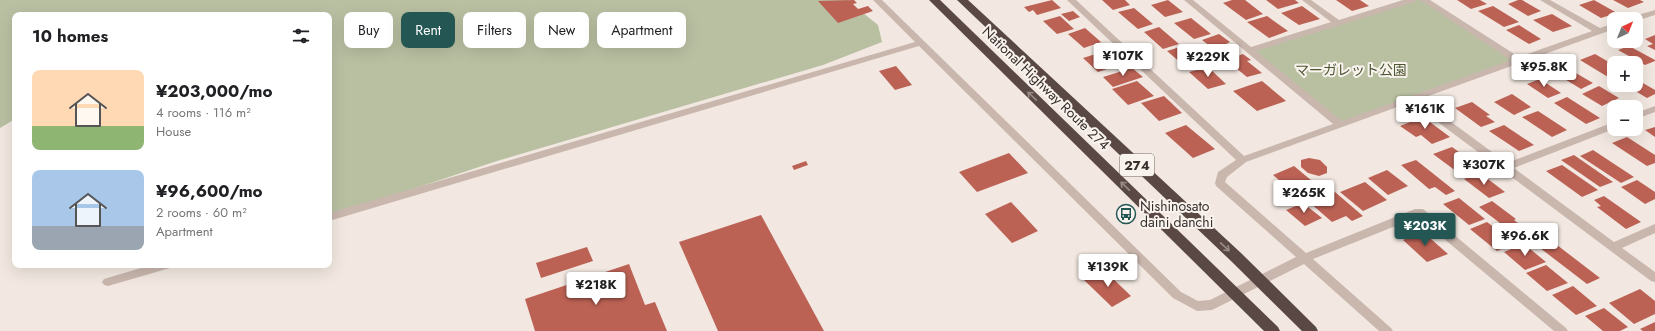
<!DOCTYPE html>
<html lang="en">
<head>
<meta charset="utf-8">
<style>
  body { margin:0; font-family:Jost,"Noto Sans JP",sans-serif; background:#f2f2f2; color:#202124; height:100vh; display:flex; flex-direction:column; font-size:15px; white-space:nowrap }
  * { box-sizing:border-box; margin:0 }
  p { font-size:13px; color:#757577 }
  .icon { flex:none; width:22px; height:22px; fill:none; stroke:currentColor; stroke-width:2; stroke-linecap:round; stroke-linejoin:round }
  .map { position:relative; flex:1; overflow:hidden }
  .details { position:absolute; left:12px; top:12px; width:320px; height:256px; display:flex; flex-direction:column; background:#fff; border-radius:8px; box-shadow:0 4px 16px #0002 }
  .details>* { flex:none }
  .guide { position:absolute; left:344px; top:12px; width:380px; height:36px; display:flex; gap:8px }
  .needle { width:26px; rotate:43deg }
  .fabs { position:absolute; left:1607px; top:12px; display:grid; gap:8px }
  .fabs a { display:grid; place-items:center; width:36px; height:36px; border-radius:8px; background:#fff; box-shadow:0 4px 16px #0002; font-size:20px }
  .price { position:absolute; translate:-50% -34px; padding:0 9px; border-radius:4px; background:#fff; color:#222; font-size:13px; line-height:26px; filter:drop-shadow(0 1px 2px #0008) }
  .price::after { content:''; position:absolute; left:50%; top:24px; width:12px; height:9px; margin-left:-6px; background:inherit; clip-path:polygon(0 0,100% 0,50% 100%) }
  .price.on { background:#245754; color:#fff }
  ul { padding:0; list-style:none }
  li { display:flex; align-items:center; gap:12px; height:100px; padding:0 20px }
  li span { display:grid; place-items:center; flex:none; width:112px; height:80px; border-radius:8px; color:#555 }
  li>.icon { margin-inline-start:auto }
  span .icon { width:48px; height:48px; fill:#fffc; stroke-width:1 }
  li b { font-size:17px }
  h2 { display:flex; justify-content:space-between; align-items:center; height:48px; padding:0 20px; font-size:17px }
  .tag { padding:0 14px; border-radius:8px; background:#fff; box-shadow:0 4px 16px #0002; font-size:14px; line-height:36px }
  .tag.on { background:#245754; color:#fff }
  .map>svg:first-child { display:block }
</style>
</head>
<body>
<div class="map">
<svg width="1655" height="331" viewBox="0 0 1655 331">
  <rect width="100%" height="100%" fill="#f2e8e1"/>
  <g fill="#b9c0a2">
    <path d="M0,0h847l31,25 4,17 -59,23 -326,96 -168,56v-202h-314v104l-15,9z"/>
    <path d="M1412,0h12l93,60 -176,65 -91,-75z"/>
  </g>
  <g fill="#bc6255">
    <path d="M854,0l3,3 -4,1 5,5 10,-3 5,5 -35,12 -20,-22z"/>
    <path d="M1052,0l9,8 -24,7 -4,-5 -4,2 -5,-5z"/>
    <path d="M1102,0h23l5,5 -17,5z"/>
    <path d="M1168,0l15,12 -18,5 -14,-12z"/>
    <path d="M1232,0h13l18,14 -17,6 -23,-17z"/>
    <path d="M1266,0h29l4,3 -21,6z"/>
    <path d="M1336,0h24l9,6 -17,5z"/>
    <path d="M1457,0h23l7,4 -16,5z"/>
    <path d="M1518,0h4l19,11 -13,5 -20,-12z"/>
    <path d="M1594,0l23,13 -16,5 -22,-13z"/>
    <path d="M1613,0h27l4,2 -16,6z"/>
    <path d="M1302,6l18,13 -21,6 -18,-12z"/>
    <path d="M1493,6l26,16 -15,5 -26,-16z"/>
    <path d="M1134,8l19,16 -15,5 -20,-17z"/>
    <path d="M1073,11l7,6 -11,4 -8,-7z"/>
    <path d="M1552,14l20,12 -19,6 -20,-12z"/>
    <path d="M1060,16l14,13 -17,5 -14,-13z"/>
    <path d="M1267,16l21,15 -19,7 -22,-16z"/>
    <path d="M1191,18l20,16 -17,5 -20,-16z"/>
    <path d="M1519,25l22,14 -12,5 -23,-14z"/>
    <path d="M1159,27l20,17 -16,5 -19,-17z"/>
    <path d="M1085,28l16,14 -17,6 -16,-14z"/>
    <path d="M1219,34l11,8 -4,2 11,9 -13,4 -22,-17z"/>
    <path d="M1655,35v15l-8,-4 6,-2 -8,-5z"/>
    <path d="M1183,46l22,19 -16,5 -22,-19z"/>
    <path d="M1629,46l26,14v1l-10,4 -27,-15z"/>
    <path d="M1102,52l5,4 6,-1 9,9 -24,8 -15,-14z"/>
    <path d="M1243,54l8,6 -4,1 15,12 -15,4 -21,-17z"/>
    <path d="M1595,54l19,11v10l-6,2 -28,-17z"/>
    <path d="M1562,65l31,18 -12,6 -31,-19z"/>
    <path d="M896,66l16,19 -17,5 -16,-19z"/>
    <path d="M1208,67l18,17 -18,5 -19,-17z"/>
    <path d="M1132,68l11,9 -30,10 -10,-10z"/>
    <path d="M1540,79l21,14 -13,5 -21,-14z"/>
    <path d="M1636,79l19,11v4l-8,4 -22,-13h11z"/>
    <path d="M1137,81l17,15 -26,9 -16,-16z"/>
    <path d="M1262,81l24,20 -29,10 -24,-20z"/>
    <path d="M1599,86l20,12 -17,8 -20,-12z"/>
    <path d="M1512,94l19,13 -17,8 -20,-13z"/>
    <path d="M1164,96l18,17 -23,8 -18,-18z"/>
    <path d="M1567,97l33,21 -14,6 -32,-21z"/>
    <path d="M1620,100l10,7h-15l-4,-3z"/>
    <path d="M1472,102l18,13 -4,1 9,6 -14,5 -26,-19z"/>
    <path d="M1538,111l29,19 -15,7 -30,-20z"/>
    <path d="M1423,117l27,20 -18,7 -11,-9 -5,2 -16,-11z"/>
    <path d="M1186,125l29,24 -22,9 -28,-25z"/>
    <path d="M1504,125l30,20 -15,6 -30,-20z"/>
    <path d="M1655,127v10l-10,-7z"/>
    <path d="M1627,137l28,18v8l-8,3 -35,-23z"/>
    <path d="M1452,147l26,19 -18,8 -27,-20z"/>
    <path d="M1593,150l41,27 -13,6 -41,-27z"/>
    <path d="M1009,153l19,20 -51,19 -18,-20z"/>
    <path d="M1574,155l39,27 -13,5 -39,-27z"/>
    <path d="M1309,158l11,2 7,7v6l-8,3 -11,-3 -7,-6v-7z"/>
    <path d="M1416,160l39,31 -9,4 -11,-8 -6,2 -28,-24z"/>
    <path d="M806,161l2,4 -14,5 -2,-4z"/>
    <path d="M1562,165l36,25 -16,7 -36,-26z"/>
    <path d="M1294,166l24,20 -21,9 -24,-20z"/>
    <path d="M1387,170l21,16 -20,9 -20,-17z"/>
    <path d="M1480,173l25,19 -16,6 -25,-19z"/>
    <path d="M1637,180l18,12v7l-10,5 -24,-17z"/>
    <path d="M1365,182l22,18 -24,11 -23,-19z"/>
    <path d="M1335,192l28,24 -11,5 -6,-5 -14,6 -23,-20z"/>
    <path d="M1604,196l37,26 -15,7 -29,-22 4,-1 -7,-6z"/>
    <path d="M1459,198l26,21 -16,6 -26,-21z"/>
    <path d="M1492,201l24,18 -2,1 10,8 -11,5 -34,-26z"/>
    <path d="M1011,202l27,29 -26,12 -27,-29z"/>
    <path d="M1303,203l19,15 -17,8 -19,-16z"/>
    <path d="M761,215l63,116h-106l-39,-89z"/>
    <path d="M1487,222l27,21 -17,8 -27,-22z"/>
    <path d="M1423,232l25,22 -21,8 -24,-22z"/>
    <path d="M1540,232l60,46 -13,6 -60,-46z"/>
    <path d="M1524,244l22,18 -21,8 -21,-18z"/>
    <path d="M587,247l6,14 -52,17 -5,-15z"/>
    <path d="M629,264l16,41 10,-3 12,29h-132l-10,-32z"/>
    <path d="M1546,265l22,18 -21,8 -21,-18z"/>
    <path d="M1103,269l28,27 -19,11 -28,-27z"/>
    <path d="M1573,286l24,20 -21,9 -24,-20z"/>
    <path d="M1640,289l15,12v13l-21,10 -25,-21z"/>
    <path d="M1604,308l24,19 -8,4h-17l-18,-15z"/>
    <path d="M1655,322v9h-12l-3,-2z"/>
  </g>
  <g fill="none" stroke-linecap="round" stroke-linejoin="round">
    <g fill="#c9b7ae" fill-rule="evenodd">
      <path d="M873,0h9l299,292 17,9 12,-1 86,-43 -80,-71 -1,-3 3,-11 18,-12 -169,-160h9l168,156 89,-32 -149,-124h9l58,47 80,-25 -29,-22h9l28,20 64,-20h13l-1,2 -159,49 86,70 169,-61 -91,-60h10l89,57 73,-26 -52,-31h10l50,28 14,-5v6l-194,70 87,64 107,-41v7l-100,39 100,74 41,-18v9l-33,15 33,24v10l-4,-1 -240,-179 -165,60 -19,15 -2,5 81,71 109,-44h8l143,119 2,3h-14l-136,-114 -105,42 78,69 2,3h-14l-75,-67 -92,46 -15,1 -24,-13 -254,-252 -590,175v-8l586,-171z"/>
      <path d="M1655,10v5l-19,6v-2h-6l1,-2z"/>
      <path d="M1655,106v6l-19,7v-6z"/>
      <path d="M151,265h21l-2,3 -62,18 -4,-1 -2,-3 2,-3z"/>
    </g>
    <g fill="#594844" fill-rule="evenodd">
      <path d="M929,0h11l338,327 2,4h-16z"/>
      <path d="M957,0h11l273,253 75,74 2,4h-16l-71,-70z"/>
    </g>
  </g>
  <defs><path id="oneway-shaft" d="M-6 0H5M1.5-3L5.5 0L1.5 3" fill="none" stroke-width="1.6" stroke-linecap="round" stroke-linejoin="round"/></defs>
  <g stroke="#998c88">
    <use href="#oneway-shaft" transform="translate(1032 96) rotate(-136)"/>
    <use href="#oneway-shaft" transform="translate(1125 186) rotate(-136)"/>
    <use href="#oneway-shaft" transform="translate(1225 247) rotate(43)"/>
  </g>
  <defs>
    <symbol id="bus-ring" viewBox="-11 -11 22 22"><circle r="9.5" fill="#f9f3ee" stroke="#245754" stroke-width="1.5"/><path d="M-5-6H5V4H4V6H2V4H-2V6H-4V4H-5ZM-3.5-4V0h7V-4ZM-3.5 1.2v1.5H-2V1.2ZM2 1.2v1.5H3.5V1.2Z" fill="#245754"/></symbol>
  </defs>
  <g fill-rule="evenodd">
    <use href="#bus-ring" x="1115" y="203" width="22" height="22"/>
  </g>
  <g text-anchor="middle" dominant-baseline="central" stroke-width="4" stroke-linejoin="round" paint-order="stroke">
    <rect fill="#f9f3ee" stroke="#726966" stroke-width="1" x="1120" y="154" width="34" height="22" rx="3"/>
    <g font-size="13" font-weight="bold" fill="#382e2c">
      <text x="1137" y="165">274</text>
    </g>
    <g font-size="14" fill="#4c5531" stroke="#f9f3ee">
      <text x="1351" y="70">マーガレット公園</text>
    </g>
    <g font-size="14" fill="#382e2c" stroke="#f9f3ee">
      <text transform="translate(1046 88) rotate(44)">National Highway Route 274</text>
    </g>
    <g font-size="14" fill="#382e2c" stroke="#f9f3ee" text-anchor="start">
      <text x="1140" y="206">Nishinosato<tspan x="1140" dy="16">daini danchi</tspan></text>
    </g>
  </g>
</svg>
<div class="fabs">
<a><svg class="needle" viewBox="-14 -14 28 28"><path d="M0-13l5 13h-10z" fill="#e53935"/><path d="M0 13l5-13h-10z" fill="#757577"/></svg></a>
<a>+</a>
<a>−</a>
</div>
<b class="price" style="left:1123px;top:77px">¥107K</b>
<b class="price" style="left:1208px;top:78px">¥229K</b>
<b class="price" style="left:1544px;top:88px">¥95.8K</b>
<b class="price" style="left:1425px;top:130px">¥161K</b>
<b class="price" style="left:1484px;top:186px">¥307K</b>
<b class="price" style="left:1304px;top:214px">¥265K</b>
<b class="price on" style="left:1425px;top:247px">¥203K</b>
<b class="price" style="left:1525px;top:257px">¥96.6K</b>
<b class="price" style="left:1108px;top:288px">¥139K</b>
<b class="price" style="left:596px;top:306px">¥218K</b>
<div class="guide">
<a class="tag">Buy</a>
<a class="tag on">Rent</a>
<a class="tag">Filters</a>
<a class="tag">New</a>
<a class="tag">Apartment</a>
</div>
<section class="details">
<h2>10 homes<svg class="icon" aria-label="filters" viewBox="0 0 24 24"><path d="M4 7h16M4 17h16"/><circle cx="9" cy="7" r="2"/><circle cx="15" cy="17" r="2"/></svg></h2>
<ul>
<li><span style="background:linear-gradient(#ffd9b3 70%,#8fb573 0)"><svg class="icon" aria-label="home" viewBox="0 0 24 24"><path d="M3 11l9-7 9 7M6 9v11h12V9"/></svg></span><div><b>¥203,000/mo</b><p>4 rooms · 116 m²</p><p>House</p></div></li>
<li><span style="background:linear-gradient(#a9c7e8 70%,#9aa5b1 0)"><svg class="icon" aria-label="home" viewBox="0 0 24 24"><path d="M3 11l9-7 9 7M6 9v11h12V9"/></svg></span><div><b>¥96,600/mo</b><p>2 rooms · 60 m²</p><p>Apartment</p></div></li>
</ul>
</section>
</div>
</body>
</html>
